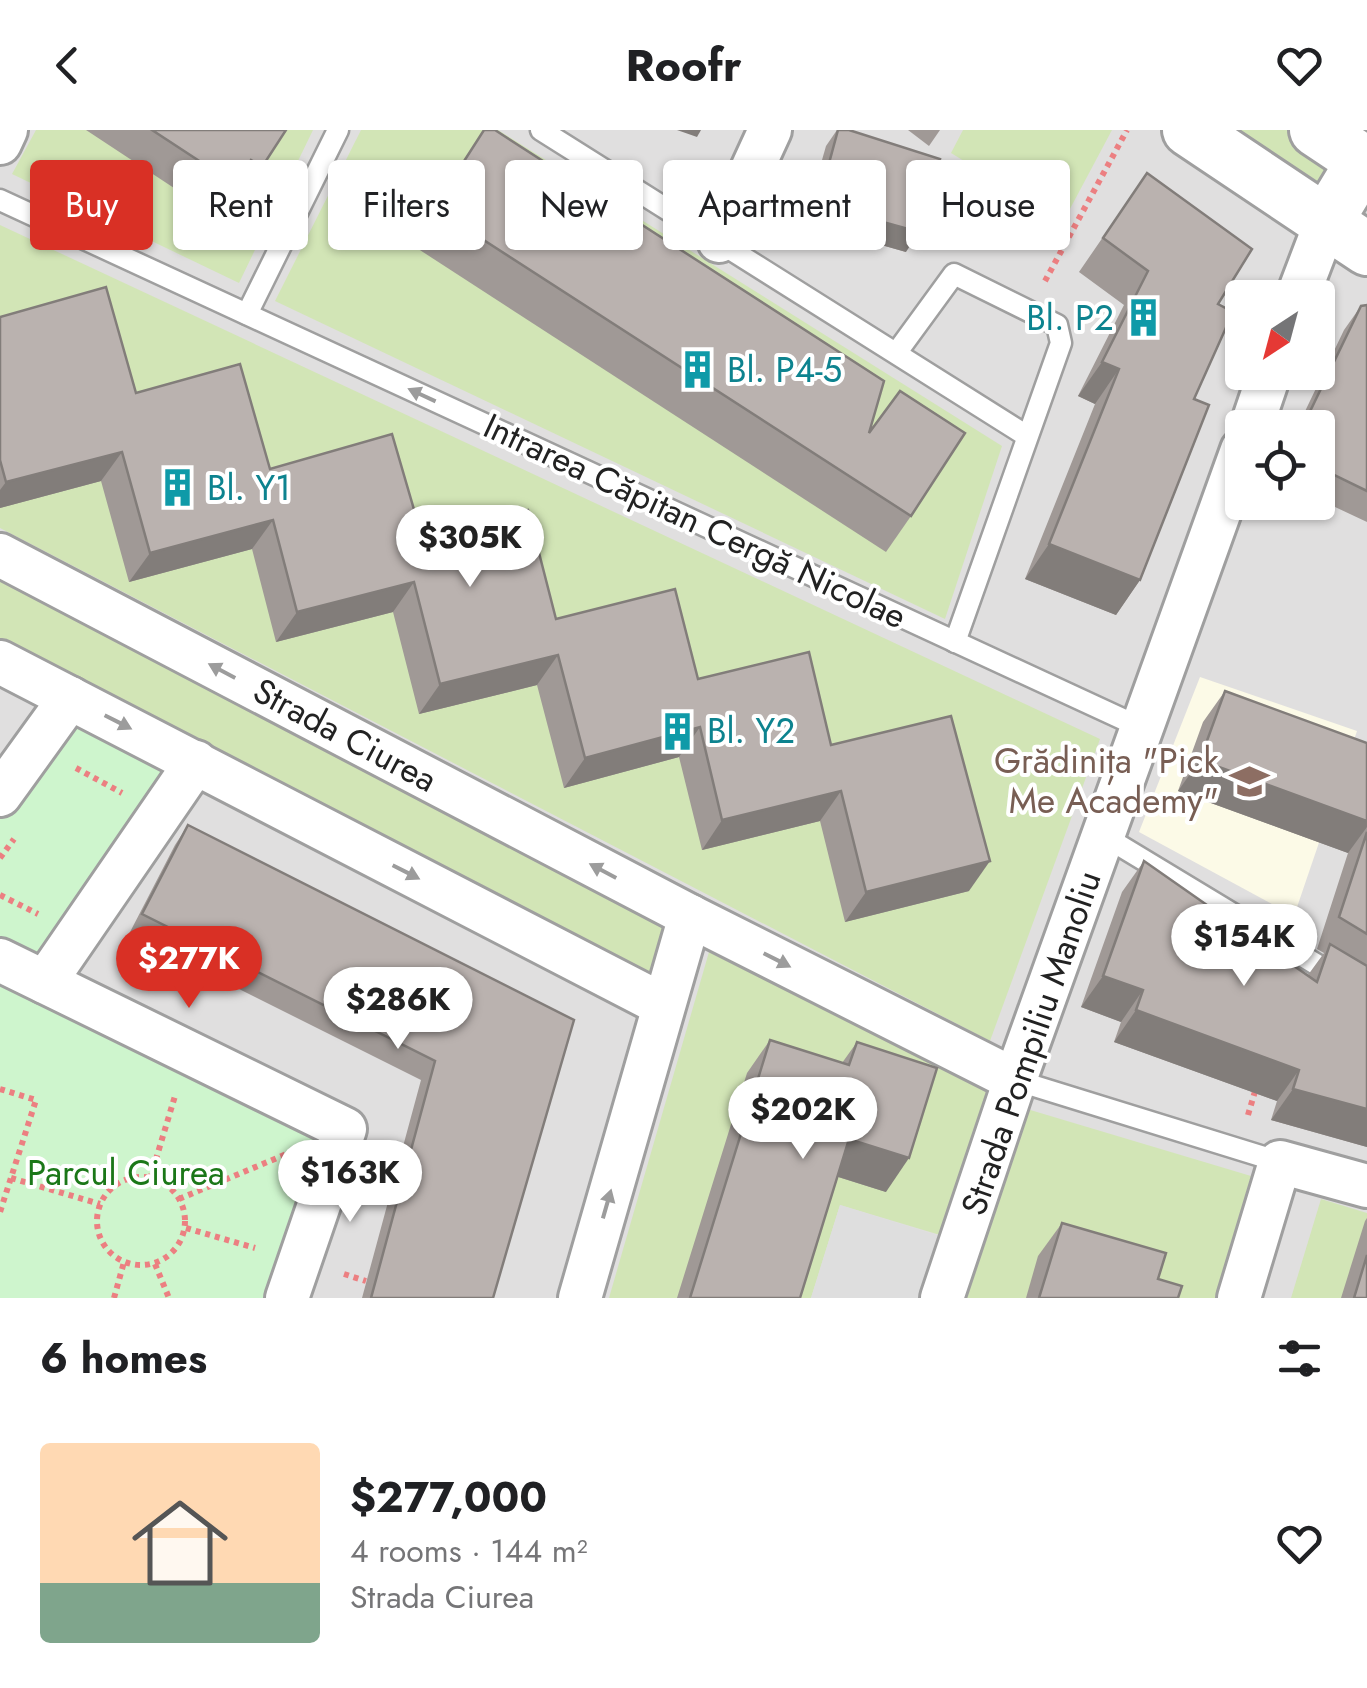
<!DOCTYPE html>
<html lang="en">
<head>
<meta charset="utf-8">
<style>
  body { margin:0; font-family:Jost,sans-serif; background:#f2f2f2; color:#202124; height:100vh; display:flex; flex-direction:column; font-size:38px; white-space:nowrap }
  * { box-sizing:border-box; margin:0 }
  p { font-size:32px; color:#757577 }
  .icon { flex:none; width:55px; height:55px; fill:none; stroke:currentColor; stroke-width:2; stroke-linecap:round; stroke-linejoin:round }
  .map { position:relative; height:1168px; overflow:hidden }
  .sheet { display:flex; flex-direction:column; background:#fff; flex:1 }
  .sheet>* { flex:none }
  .banner { position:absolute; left:30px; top:30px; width:1308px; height:90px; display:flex; gap:20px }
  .needle { width:65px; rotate:216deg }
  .controls { position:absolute; left:1225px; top:150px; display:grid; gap:20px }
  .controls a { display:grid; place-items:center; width:110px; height:110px; border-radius:10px; background:#fff; box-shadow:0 2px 8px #0004; font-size:50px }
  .price { position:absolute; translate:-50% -85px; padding:0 22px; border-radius:35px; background:#fff; color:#222; font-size:32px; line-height:65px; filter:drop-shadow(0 2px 5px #0008) }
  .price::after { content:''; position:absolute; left:50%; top:60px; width:30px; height:22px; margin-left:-15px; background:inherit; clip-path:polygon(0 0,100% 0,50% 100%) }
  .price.current { background:#d93025; color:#fff }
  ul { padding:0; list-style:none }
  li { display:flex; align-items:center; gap:30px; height:250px; padding:0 40px }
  li span { display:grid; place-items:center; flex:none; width:280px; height:200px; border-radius:10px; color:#555 }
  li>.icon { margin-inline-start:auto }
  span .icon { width:120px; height:120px; fill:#fffc; stroke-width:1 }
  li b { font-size:42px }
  h2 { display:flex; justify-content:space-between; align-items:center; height:120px; padding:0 40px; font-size:42px }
  .chip { padding:0 35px; border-radius:10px; background:#fff; box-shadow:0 2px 8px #0004; font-size:35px; line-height:90px }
  .chip.current { background:#d93025; color:#fff }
  header { display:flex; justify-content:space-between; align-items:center; height:130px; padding:0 40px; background:#fff; font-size:45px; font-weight:700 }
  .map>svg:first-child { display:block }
</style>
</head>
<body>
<header><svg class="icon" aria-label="back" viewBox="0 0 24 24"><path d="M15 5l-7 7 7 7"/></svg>Roofr<svg class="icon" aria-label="heart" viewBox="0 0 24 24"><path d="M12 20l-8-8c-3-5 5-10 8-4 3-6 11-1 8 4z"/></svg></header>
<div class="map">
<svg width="1367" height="1168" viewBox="0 0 1367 1168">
  <rect width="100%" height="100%" fill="#f1eeea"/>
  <path fill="#e0dfdf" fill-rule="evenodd" d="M0,0h1367v1168h-1367zM1242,168h76v74h-76zM1242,298h76v74h-76z"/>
  <path fill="#fcfae7" d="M1200,547l157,54 -63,185 -155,-84z"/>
  <g fill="#d2e5b6">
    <path d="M36,0h277l-74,153 -227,-109z"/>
    <path d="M361,0h137l504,316 -57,173 -670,-318z"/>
    <path d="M963,0h149l-49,92 -112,-69z"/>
    <path d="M1215,0h75l39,39 -10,16z"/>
    <path d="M0,95l1100,514 -110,302 -990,-513z"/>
    <path d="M0,441l670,354 -18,60 -652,-338z"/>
    <path d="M709,822l278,138 -47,145 -100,-30 -29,93h-202z"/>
    <path d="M1027,979l224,67 -36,122h-249z"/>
    <path d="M1321,1069l46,14v85h-76z"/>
  </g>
  <path fill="#cef5cd" d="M73,580l109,57 -151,220 302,146 -57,165h-276v-486z"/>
  <path fill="#dedede" d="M840,1075l141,44 -15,49h-155z"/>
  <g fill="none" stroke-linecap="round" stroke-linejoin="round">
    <defs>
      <g id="service">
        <path d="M541,0l486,306"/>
        <path d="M0,70l1142,528"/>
        <path d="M247,184l91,-184"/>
        <path d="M897,222l57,-78 103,51 4,18 -106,299"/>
        <path d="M1104,706l263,159"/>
        <path d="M1015,950l265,82"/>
      </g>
      <g id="minor">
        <path d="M0,13l6,-13"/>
        <path d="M719,111l51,-111"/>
        <path d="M1297,168l29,-76"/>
        <path d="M1251,298l19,-56"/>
        <path d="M0,425l690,361 325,164"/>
        <path d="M0,532l663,343"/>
        <path d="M0,665l70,-97"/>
        <path d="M0,830l345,169 -58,169"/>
        <path d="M45,852l151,-220"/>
        <path d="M580,1168l110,-382"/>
        <path d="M942,1168l73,-218 227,-630"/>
        <path d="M1239,1168l41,-136 87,24"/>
      </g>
      <g id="tertiary">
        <path d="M1189,0l178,119"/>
        <path d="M1316,0l51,34"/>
        <path d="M1326,92l37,-61"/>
      </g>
    </defs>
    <use href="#service" stroke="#9f9f9f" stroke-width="25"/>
    <use href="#minor" stroke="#9f9f9f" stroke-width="48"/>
    <use href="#tertiary" stroke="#9f9f9f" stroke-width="58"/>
    <g stroke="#ec7f81" stroke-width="6" stroke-dasharray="5 5" stroke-linecap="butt">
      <path d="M1045,151l82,-151"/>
      <path d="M76,638l46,25"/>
      <path d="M0,728l14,-19"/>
      <path d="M0,765l38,19"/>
      <path d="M0,959l36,11 -36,112"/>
      <path d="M1248,985l8,-27"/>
      <circle cx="141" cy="1091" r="44"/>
      <path d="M11,1048l89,26"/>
      <path d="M150,1049l25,-83"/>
      <path d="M179,1069l110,-46"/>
      <path d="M186,1098l69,20"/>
      <path d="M155,1134l14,34"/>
      <path d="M344,1144l22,7"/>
      <path d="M114,1168l10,-36"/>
    </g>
    <use href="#service" stroke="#fff" stroke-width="20"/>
    <use href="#minor" stroke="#fff" stroke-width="42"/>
    <use href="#tertiary" stroke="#fff" stroke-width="52"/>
  </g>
  <g fill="#a09996">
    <path d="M86,0h200l-45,67 -9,-6 -17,24z"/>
    <path d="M484,0l385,303 42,83 -25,36 -477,-309z"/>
    <path d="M837,0h12l57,122 -102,-29 22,-77z"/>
    <path d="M908,0h32l-11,16z"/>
    <path d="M1147,43l71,131 -24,95 -54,181 -24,35 -91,-36 70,-175 -17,-8 46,-91 -45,-33z"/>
    <path d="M1367,175v217l-49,-23v-71h-21l47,-98 17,-24z"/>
    <path d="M0,187l270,152 152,68 134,82 142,60 133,66 138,146 -124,31 -25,-101 -118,29 -23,-93 -115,31 -27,-103 -118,29 -26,-102 -117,30 -24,-93 -123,33 -28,-101 -101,27z"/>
    <path d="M1225,561l142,52v404l-96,-27 6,-19 -163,-59 7,-20 -40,-15 41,-115 22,-31 164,114 16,-22 -7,-4 31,-96 -170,-62 25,-69z"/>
    <path d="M188,695l386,195 -81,278h-131l59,-218 -292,-146 46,-89z"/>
    <path d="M770,910l72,23 15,-21 29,150 -48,-15 -38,121h-123l70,-225z"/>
    <path d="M1367,1088v80h-26l24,-77z"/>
    <path d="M1062,1093l96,56 20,19h-152l12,-42z"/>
  </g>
  <g fill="#827d7a">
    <path d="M677,0h24l-4,7z"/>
    <path d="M818,74l101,28 -13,20 -102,-29z"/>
    <path d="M1102,232l17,7 -24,35 -17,-8z"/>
    <path d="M122,322l-21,29 -101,27v-18l6,-8z"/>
    <path d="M273,390l-21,29 -123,33 21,-29z"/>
    <path d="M1049,414l91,36 -24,35 -91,-36z"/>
    <path d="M414,452l-21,30 -117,30 21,-30z"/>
    <path d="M558,525l-21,30 -118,29 21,-30z"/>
    <path d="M700,597l-21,30 -115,31 21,-30z"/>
    <path d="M1200,630l167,61v6l-19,26 -170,-62z"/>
    <path d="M841,661l-21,30 -118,29 20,-30z"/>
    <path d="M990,731l-21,30 -124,31 21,-30z"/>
    <path d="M1103,846l40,14 -22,32 -40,-15z"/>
    <path d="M1136,880l163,60 -22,31 -163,-59z"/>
    <path d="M1293,959l74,20v38l-96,-27z"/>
    <path d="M849,1009l60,19 -23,34 -60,-19z"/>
  </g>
  <g fill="#bab2af" stroke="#827d7a" stroke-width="2.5">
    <path d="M152,0h134l-24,37 -11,-7 -15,25z"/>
    <path d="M484,0h11l389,251 -15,52 31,-42 65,42 -54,83 -477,-308z"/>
    <path d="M838,0h11l91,29 -21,73 -101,-28z"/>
    <path d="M1147,43l105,76 -34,55 15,8 -39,87 15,6 -69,175 -91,-36 70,-175 -17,-7 46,-91 -45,-33z"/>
    <path d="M106,157l30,106 104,-29 30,105 122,-35 30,103 106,-27 28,109 119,-30 23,90 111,-27 22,93 120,-29 39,145 -124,31 -25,-101 -119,29 -22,-93 -115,31 -27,-103 -118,29 -26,-102 -117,30 -24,-92 -123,33 -28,-101 -116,30 -6,-22v-143z"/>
    <path d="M1367,175v186l-49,-24v-39h-16l59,-122z"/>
    <path d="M1225,561l142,52v78l-167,-61z"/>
    <path d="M188,695l386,195 -81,278h-122l64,-237 -293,-147z"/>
    <path d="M1367,702v102l-28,-17z"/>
    <path d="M1144,731l173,121 13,-38 37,22v143l-74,-20 6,-19 -163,-60 7,-20 -40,-14z"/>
    <path d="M770,910l79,25 8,-23 80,26 -28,90 -60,-19 -49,159h-110z"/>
    <path d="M1062,1093l104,30 -8,26 24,7 -4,12h-139z"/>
    <path d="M1367,1125v43h-13z"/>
  </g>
  <defs><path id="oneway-solid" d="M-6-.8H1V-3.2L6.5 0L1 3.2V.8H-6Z" transform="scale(2.5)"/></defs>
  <g fill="#9c9c9c">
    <use href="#oneway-solid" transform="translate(422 265) rotate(-155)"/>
    <use href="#oneway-solid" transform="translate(222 541) rotate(-152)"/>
    <use href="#oneway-solid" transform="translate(118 592) rotate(27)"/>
    <use href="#oneway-solid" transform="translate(603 741) rotate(-152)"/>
    <use href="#oneway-solid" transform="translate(406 742) rotate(27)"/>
    <use href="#oneway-solid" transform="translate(777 830) rotate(27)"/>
    <use href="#oneway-solid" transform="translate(607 1074) rotate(-74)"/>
  </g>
  <defs>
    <symbol id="building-bare" viewBox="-9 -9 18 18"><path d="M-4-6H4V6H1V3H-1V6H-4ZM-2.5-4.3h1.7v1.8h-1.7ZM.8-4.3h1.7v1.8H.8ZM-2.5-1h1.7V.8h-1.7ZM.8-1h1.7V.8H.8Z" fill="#0f9aa8" stroke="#fff" stroke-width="2.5" paint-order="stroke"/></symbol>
    <symbol id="school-bare" viewBox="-9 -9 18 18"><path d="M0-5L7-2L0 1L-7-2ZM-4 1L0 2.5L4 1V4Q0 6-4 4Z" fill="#8d6e63" stroke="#fff" stroke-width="2.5" paint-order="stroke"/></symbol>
  </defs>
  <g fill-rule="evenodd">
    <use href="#building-bare" x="1116" y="160" width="55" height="55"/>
    <use href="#building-bare" x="670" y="212" width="55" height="55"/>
    <use href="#building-bare" x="150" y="330" width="55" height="55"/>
    <use href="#building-bare" x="650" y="574" width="55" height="55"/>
    <use href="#school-bare" x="1222" y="624" width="55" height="55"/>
  </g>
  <g text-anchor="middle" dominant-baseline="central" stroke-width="8" stroke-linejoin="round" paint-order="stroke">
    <g font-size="35" fill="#0d838f" stroke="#fff" text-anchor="start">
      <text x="1114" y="188" text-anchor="end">Bl. P2</text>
      <text x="727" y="240">Bl. P4-5</text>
      <text x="207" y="358">Bl. Y1</text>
      <text x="707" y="601">Bl. Y2</text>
    </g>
    <g font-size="35" fill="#222" stroke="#fff">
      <text transform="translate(695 391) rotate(25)">Intrarea Căpitan Cergă Nicolae</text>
      <text transform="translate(345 605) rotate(28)">Strada Ciurea</text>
      <text transform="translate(1031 913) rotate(-71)">Strada Pompiliu Manoliu</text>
    </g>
    <g font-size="35" fill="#785e54" stroke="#fff" text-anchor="end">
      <text x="1219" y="631">Grădinița "Pick<tspan x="1219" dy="40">Me Academy"</tspan></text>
    </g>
    <g font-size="35" fill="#1b7718" stroke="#fff">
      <text x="126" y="1043">Parcul Ciurea</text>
    </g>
  </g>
</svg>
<div class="controls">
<a><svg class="needle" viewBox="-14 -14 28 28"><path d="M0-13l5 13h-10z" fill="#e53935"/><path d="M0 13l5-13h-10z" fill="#757577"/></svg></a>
<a><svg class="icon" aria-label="locate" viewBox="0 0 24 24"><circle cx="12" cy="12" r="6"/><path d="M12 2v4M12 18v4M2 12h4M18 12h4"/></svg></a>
</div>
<b class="price" style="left:470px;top:460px">$305K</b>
<b class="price" style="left:1244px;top:859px">$154K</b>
<b class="price current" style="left:189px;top:881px">$277K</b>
<b class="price" style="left:398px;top:922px">$286K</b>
<b class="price" style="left:803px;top:1032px">$202K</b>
<b class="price" style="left:350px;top:1095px">$163K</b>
<div class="banner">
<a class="chip current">Buy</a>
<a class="chip">Rent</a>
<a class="chip">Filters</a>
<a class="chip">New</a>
<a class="chip">Apartment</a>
<a class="chip">House</a>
</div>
</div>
<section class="sheet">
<h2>6 homes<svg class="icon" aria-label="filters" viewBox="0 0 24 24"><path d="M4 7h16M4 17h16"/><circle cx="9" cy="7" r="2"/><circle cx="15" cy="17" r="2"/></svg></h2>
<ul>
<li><span style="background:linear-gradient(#ffd9b3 70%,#7fa58c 0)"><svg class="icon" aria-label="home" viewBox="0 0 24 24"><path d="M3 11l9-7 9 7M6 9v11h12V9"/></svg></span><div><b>$277,000</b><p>4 rooms · 144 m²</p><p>Strada Ciurea</p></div><svg class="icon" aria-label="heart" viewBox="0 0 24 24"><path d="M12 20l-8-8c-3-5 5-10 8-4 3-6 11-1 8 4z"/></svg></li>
</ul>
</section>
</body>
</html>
